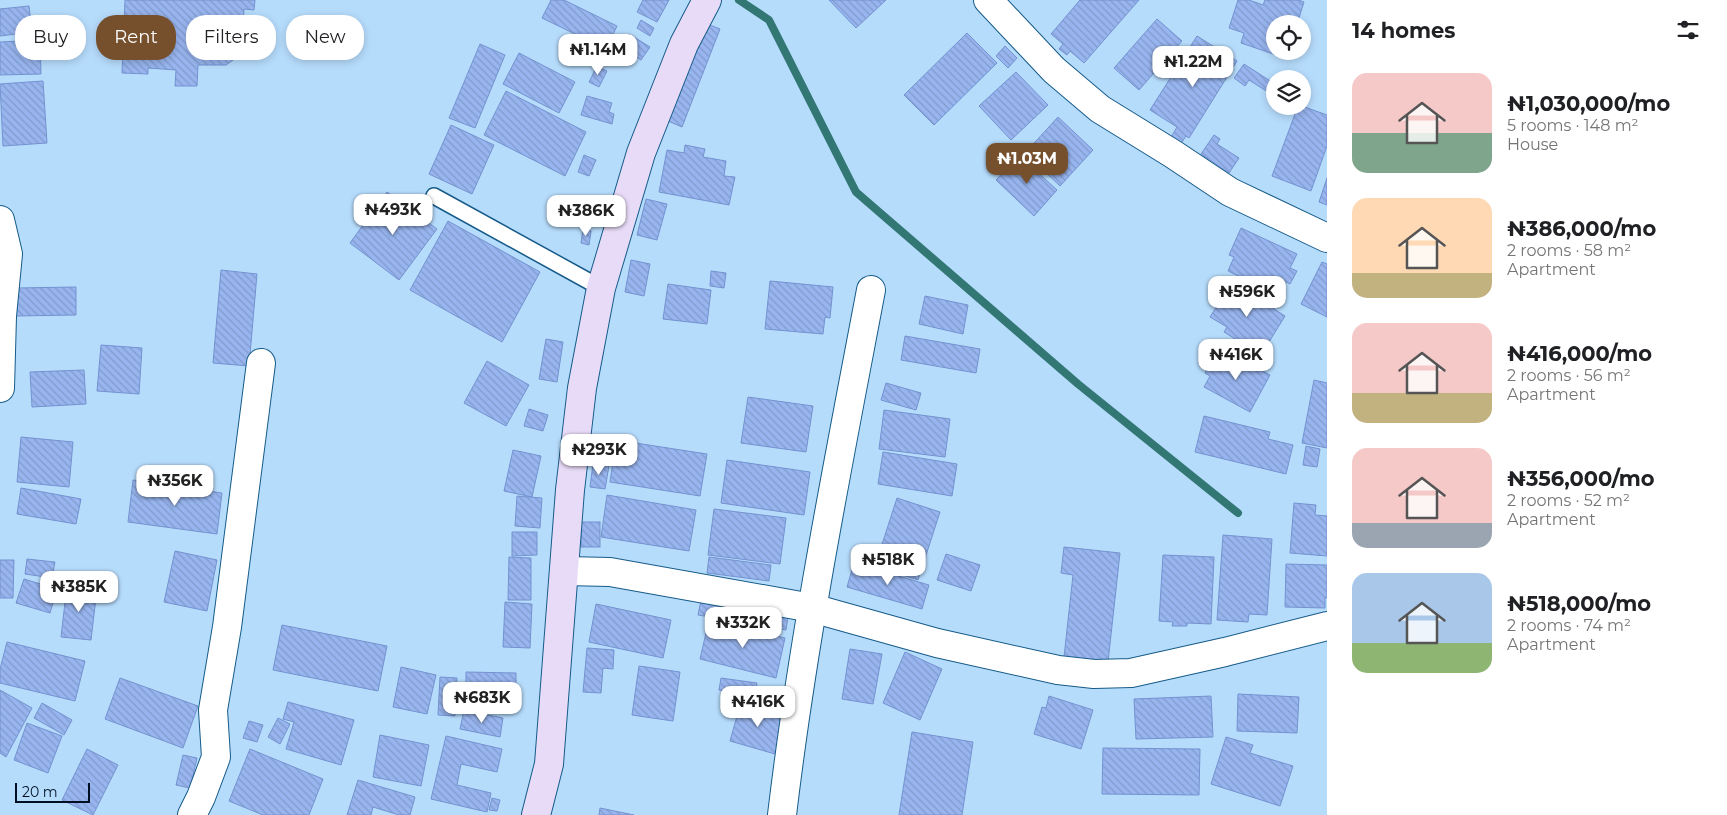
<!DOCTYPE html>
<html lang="en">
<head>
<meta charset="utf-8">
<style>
  body { margin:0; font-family:Montserrat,sans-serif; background:#f6f6f6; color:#202124; height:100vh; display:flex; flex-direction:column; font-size:19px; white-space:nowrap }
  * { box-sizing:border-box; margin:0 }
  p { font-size:16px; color:#757577 }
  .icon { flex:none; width:28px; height:28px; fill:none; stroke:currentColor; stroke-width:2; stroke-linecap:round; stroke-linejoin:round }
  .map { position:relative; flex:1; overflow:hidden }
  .details { display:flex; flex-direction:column; background:#fff; width:400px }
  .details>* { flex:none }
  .top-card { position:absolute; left:15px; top:15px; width:475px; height:45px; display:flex; gap:10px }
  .controls { position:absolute; left:1266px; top:15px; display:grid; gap:10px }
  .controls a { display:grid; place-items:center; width:45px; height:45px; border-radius:50%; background:#fff; box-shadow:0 2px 8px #0003; font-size:25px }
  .scale { position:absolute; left:15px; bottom:12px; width:75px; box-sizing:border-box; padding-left:5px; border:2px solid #001023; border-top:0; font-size:14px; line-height:18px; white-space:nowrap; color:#001023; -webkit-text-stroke:4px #b6dcfc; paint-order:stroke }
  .price { position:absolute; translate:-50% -42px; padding:0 11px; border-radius:10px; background:#fff; color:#222; font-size:16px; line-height:32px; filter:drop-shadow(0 1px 2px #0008) }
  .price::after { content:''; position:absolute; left:50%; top:30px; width:15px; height:11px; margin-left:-8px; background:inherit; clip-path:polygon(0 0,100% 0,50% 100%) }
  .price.selected { background:#76502c; color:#fff }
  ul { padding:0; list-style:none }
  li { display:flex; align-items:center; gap:15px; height:125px; padding:0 25px }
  li span { display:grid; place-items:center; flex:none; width:140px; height:100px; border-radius:15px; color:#555 }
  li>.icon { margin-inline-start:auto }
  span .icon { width:60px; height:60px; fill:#fffc; stroke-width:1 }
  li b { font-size:21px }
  h2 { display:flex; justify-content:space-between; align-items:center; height:60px; padding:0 25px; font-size:21px }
  .tag { padding:0 18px; border-radius:20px; background:#fff; box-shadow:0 2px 8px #0003; font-size:18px; line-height:45px }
  .tag.selected { background:#76502c; color:#fff }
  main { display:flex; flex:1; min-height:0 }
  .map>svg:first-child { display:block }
</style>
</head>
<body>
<main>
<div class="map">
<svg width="1327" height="815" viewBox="0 0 1327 815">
  <defs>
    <pattern id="building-back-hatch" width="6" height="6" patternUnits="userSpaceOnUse" patternTransform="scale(1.25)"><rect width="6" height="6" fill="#98b5ef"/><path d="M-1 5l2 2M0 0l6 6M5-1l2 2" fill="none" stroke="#819bcd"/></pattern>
  </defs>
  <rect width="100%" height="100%" fill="#b6dcfc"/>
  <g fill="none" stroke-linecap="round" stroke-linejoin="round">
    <path stroke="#327774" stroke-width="8" d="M739,0l30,20 87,172 222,192 160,129"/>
  </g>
  <g fill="url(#building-back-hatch)" stroke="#7392d0">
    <path d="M125,0h130l-1,10 -10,-1 -1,17h-3l-1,21 -3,11 -10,7h-28l-1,21h-22l1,-16 -28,-2v6l-26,-1z"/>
    <path d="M551,0h13l53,26 -11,23 -64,-31z"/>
    <path d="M643,0h26l-12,22 -20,-10z"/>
    <path d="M829,0h57l-30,28z"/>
    <path d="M1080,0h59l-55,63 -14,-12 -3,4 -8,-6 4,-5 -12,-10z"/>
    <path d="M1238,0h11l14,5 2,-5h34l5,2 -7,22h-22v27h12l-2,7 -44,-15 3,-10 -15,-5z"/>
    <path d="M29,6l3,26 -32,4v-27z"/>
    <path d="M1157,19l25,22 -43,49 -25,-22z"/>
    <path d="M641,20l13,8 -4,8 -13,-8z"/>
    <path d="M705,23l15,6 -38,98 -14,-6 24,-65 2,1 9,-23z"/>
    <path d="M967,33l30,30 -63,62 -30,-30z"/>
    <path d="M629,34l21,13 -9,13 -20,-13z"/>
    <path d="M1197,36l40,25 -48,77 -3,-2 -6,9 -10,-6 7,-12 -27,-17z"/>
    <path d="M40,40l1,34 -41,1v-33z"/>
    <path d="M480,44l25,11 -30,73 -26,-10z"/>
    <path d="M1005,46l12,12 -9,10 -12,-12z"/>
    <path d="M519,53l56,29 -16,31 -56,-29z"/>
    <path d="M1244,64l31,20 -4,10 -22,-14 -4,6 -11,-8z"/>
    <path d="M597,66l10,5 -8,16 -10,-5z"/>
    <path d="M1016,72l32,33 -37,35 -32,-34z"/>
    <path d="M43,81l4,62 -44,3 -3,-62z"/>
    <path d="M506,91l80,41 -21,44 -81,-41z"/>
    <path d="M587,96l25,7 -3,9 5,2 -2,10 -31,-9z"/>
    <path d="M1298,106h4l25,9v31l-16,45 -39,-15z"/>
    <path d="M1058,117l35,33 -33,36 -35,-33z"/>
    <path d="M451,125l43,20 -22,49 -43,-20z"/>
    <path d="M1214,135l6,4 -3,5 22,14 -10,15 -28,-19z"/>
    <path d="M685,145l20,4 -2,8 23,4 -2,15 11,1 -6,28 -70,-13 8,-42 17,3z"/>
    <path d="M584,155l12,5 -7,16 -11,-4z"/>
    <path d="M1019,155l38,35 -23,26 -38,-36z"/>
    <path d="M1327,178v27l-8,-3z"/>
    <path d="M387,192l50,37 -38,51 -49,-37z"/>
    <path d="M646,199l21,5 -10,36 -20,-5z"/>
    <path d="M448,221l92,51 -38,70 -92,-52z"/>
    <path d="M1241,228l56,26 -7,14 7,3 -7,13 -8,-4 -6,14 -48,-23 6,-14 -5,-2z"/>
    <path d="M583,229l8,2 -2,14 -8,-2z"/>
    <path d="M631,260l19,4 -6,32 -19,-4z"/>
    <path d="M1322,262l5,2v53l-26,-13z"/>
    <path d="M221,270l36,4 -8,92 -36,-3z"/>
    <path d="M711,271l15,2 -2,15 -14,-2z"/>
    <path d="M770,281l63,6 -3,31 -5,-1 -2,17 -58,-5z"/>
    <path d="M1232,282l53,34 -24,39 -37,-23 3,-5 -17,-10z"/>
    <path d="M668,284l43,6 -4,34 -44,-5z"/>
    <path d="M76,287v28l-60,1v-28z"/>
    <path d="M925,296l43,9 -5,29 -44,-10z"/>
    <path d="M905,336l75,13 -4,24 -75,-13z"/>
    <path d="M546,339l17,3 -6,40 -18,-3z"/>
    <path d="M101,345l41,3 -3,46 -42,-3z"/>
    <path d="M1224,350l46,25 -20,37 -46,-25 6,-11 -5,-3 5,-10 5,3z"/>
    <path d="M487,361l42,24 -23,41 -42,-23z"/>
    <path d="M84,370l2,34 -54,3 -2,-35z"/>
    <path d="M1314,380l13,3v65l-25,-5z"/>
    <path d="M886,383l35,10 -5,17 -35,-10z"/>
    <path d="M748,397l65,9 -7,46 -65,-9z"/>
    <path d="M529,409l19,6 -5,16 -19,-5z"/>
    <path d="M884,410l66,9 -5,38 -66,-8z"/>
    <path d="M1204,416l66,16 -2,7 25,6 -7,29 -91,-22z"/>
    <path d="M21,437l52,5 -4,45 -52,-5z"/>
    <path d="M616,440l91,14 -7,42 -90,-14z"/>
    <path d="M1306,446l14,3 -3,18 -14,-2z"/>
    <path d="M513,450l28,6 -9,41 -28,-6z"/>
    <path d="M883,452l74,12 -5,32 -74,-12z"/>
    <path d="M727,460l83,12 -6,43 -83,-12z"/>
    <path d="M593,464l16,2 -4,23 -15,-2z"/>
    <path d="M133,480l89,13 -5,41 -89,-12z"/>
    <path d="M21,488l60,11 -5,25 -59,-10z"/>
    <path d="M607,495l89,15 -7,41 -88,-14z"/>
    <path d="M517,496l25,2 -2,30 -25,-2z"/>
    <path d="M897,498l43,14 -22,68 -43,-14z"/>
    <path d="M1294,503l22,2 -1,10 12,1v40l-37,-3z"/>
    <path d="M714,509l72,9 -6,46 -72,-9z"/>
    <rect x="581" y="522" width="19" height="25"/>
    <path d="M512,532h25v23l-25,1z"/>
    <path d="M1223,535l49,4 -5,76 -18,-1 -1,8 -31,-2z"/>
    <path d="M1064,547l56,6 -12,109 -44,-5 9,-82 -12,-2z"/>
    <path d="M175,551l42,9 -10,51 -43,-9z"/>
    <path d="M946,554l34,11 -9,26 -34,-11z"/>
    <path d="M1163,555l51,2 -3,67 -24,-1v3h-15l1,-4 -14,-1z"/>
    <path d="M509,557l22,1v42h-23z"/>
    <path d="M709,557l62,8 -2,16 -62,-8z"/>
    <path d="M27,559l28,3 -3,16 -27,-4z"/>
    <path d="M0,560h14l-1,38h-13z"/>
    <path d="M854,563l75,22 -7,24 -75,-22z"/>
    <path d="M1286,564l41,1v33h-2v10l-40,-1z"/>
    <path d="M24,579l33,10 -7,24 -34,-10z"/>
    <path d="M67,585l30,4 -6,51 -30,-3z"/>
    <path d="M702,595l87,15 -3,20 -88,-15z"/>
    <path d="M505,602l27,2 -2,44 -27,-1z"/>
    <path d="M596,604l75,16 -8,38 -74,-16z"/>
    <path d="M709,620l76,18 -9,40 -76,-19z"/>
    <path d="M282,625l105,21 -9,45 -105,-21z"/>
    <path d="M7,642l78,19 -10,40 -75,-18v-14z"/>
    <path d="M587,648l27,2 -1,19 -10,-1 -2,25 -18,-1z"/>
    <path d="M850,649l32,5 -9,50 -31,-5z"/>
    <path d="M905,652l37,17 -22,51 -37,-17z"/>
    <path d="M639,666l41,6 -7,49 -41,-6z"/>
    <path d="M401,667l35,8 -9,39 -34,-7z"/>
    <path d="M466,672l50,1v16h-50z"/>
    <path d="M440,677l17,1 -2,38 -17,-1z"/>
    <path d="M120,678l78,28 -15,42 -78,-29z"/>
    <path d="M721,678l36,5 -2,12 -36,-5z"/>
    <path d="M0,690l32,18 -26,49 -6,-4z"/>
    <path d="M1238,694l61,3 -2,36 -60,-2z"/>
    <path d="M1049,696l44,14 -12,39 -47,-15 8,-27 4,1z"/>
    <path d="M1211,696l2,41 -77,2 -2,-40z"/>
    <path d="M288,702l66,18 -13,45 -55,-16 8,-27 -11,-3z"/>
    <path d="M741,702l45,12 -11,40 -45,-13z"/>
    <path d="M42,703l30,17 -8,15 -30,-17z"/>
    <path d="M464,710l39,8 -3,19 -40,-8z"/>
    <path d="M278,718l12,6 -10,20 -12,-7z"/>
    <path d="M249,721l14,4 -6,17 -14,-4z"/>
    <path d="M27,723l35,13 -14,37 -34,-13z"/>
    <path d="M912,732l61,10 -11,73h-63z"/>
    <path d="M380,735l49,10 -8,41 -48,-9z"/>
    <path d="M446,736l56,13 -5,23 -36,-8 -4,21 34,8 -4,19 -56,-13z"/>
    <path d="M1226,737l27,8 -3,8 43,13 -13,40 -69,-22z"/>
    <path d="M1103,748l97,1 -1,46 -97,-1z"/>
    <path d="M87,749l31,16 -25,50 -31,-15z"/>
    <path d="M250,749l73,30 -14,36h-46l-34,-14z"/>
    <path d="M183,755l14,3 -7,30 -14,-3z"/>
    <path d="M358,780l57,17 -5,18h-11l-26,-8 -2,8h-24z"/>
    <path d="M492,798l8,2 -3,11 -8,-1z"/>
    <path d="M600,808l34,7h-35z"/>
  </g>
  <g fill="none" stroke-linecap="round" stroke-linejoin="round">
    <defs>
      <path id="lane" d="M434,196l167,92"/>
      <g id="street">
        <path d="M988,0l66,70 46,39 73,45 57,38 97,46"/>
        <path d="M0,220l8,34 -6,62 -2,72"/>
        <path d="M565,571l45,1 202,36 125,35 121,27 36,4 37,-1 94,-21 102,-26"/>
        <path d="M192,815l9,-18 15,-40 -3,-47 14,-83 34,-264"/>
        <path d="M782,815c21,-176 56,-351 89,-525"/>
      </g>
      <path id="secondary" d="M536,815l13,-51 21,-274 12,-102 19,-100 40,-135 43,-109 23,-44"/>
    </defs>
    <use href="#lane" stroke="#165b89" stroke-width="18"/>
    <use href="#street" stroke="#165b89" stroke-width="30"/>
    <use href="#secondary" stroke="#165b89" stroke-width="30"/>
    <use href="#lane" stroke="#fff" stroke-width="15"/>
    <use href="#street" stroke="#fff" stroke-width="28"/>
    <use href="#secondary" stroke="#e8dbf8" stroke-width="28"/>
  </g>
</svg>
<div class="controls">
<a><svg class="icon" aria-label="locate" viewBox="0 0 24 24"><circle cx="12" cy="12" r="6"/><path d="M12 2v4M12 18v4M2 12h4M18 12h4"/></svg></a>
<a><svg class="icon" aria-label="layers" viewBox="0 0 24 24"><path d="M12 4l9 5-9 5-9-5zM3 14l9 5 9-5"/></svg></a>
</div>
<div class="scale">20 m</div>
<b class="price" style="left:598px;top:76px">₦1.14M</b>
<b class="price" style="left:1193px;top:88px">₦1.22M</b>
<b class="price selected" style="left:1027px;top:185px">₦1.03M</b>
<b class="price" style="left:393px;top:236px">₦493K</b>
<b class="price" style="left:586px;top:237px">₦386K</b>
<b class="price" style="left:1247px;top:318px">₦596K</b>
<b class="price" style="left:1236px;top:381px">₦416K</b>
<b class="price" style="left:599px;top:476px">₦293K</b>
<b class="price" style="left:175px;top:507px">₦356K</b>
<b class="price" style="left:888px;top:586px">₦518K</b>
<b class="price" style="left:79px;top:613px">₦385K</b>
<b class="price" style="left:743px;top:649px">₦332K</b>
<b class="price" style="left:482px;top:724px">₦683K</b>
<b class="price" style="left:758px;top:728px">₦416K</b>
<div class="top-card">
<a class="tag">Buy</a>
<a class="tag selected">Rent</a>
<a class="tag">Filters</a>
<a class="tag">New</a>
</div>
</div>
<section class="details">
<h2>14 homes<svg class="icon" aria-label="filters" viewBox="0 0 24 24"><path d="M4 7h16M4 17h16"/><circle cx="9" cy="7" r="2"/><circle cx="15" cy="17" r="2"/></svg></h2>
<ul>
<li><span style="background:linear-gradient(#f6c9c9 60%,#7fa58c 0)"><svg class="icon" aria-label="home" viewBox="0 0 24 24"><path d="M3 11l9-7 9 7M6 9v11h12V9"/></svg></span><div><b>₦1,030,000/mo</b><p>5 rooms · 148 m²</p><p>House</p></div></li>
<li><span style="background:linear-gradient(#ffd9b3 75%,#c2b280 0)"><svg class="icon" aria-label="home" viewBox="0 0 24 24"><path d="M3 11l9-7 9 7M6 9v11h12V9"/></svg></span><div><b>₦386,000/mo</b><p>2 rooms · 58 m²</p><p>Apartment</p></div></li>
<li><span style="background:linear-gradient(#f6c9c9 70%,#c2b280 0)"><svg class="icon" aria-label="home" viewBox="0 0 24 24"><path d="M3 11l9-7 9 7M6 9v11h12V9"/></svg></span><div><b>₦416,000/mo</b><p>2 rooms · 56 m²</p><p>Apartment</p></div></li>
<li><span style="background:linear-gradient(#f6c9c9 75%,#9aa5b1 0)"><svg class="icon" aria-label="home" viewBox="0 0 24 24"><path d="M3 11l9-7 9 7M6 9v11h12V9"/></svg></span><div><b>₦356,000/mo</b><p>2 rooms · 52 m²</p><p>Apartment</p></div></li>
<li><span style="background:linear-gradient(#a9c7e8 70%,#8fb573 0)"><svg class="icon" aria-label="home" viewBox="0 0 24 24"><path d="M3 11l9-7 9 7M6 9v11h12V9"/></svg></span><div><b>₦518,000/mo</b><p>2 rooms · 74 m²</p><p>Apartment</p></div></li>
</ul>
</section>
</main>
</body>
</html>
